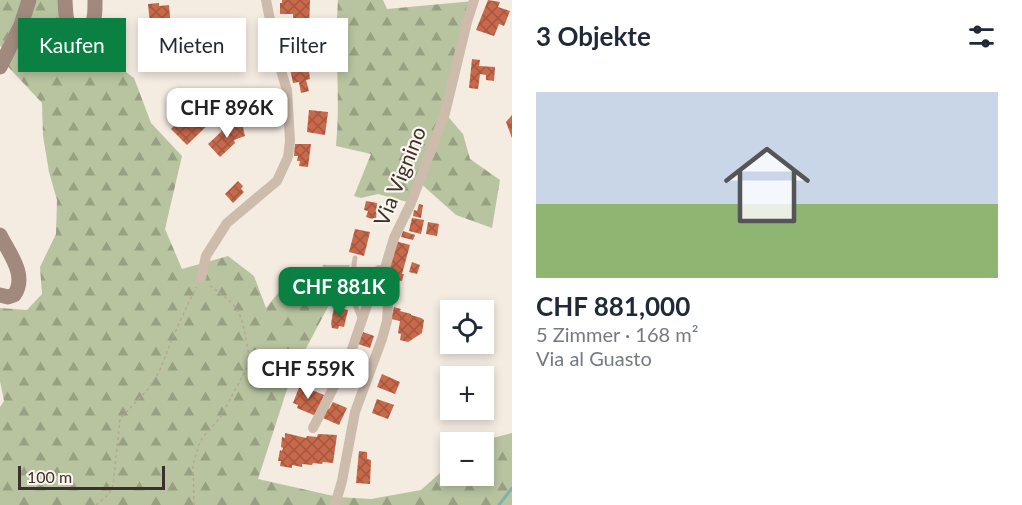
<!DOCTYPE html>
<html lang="de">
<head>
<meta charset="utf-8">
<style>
  body { margin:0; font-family:Lato,sans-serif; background:#f2f2f3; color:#1f2937; height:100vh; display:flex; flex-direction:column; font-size:22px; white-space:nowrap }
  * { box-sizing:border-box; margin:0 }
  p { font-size:20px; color:#747a83 }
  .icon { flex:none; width:33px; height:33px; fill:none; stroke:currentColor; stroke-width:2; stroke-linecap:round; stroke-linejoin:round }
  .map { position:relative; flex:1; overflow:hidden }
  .side { display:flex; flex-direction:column; background:#fff; width:510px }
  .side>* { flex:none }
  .guide { position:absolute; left:18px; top:18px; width:404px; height:54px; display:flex; gap:12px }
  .fabs { position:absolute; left:440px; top:300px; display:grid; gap:12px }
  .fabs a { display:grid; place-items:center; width:54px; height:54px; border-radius:0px; background:#fff; box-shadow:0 3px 9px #0003; font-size:30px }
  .scale { position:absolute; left:18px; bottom:15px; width:147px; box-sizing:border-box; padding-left:6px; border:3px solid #3b302b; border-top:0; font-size:16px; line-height:21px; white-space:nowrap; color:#3b302b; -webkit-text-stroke:4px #fbf5ee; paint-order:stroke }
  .price { position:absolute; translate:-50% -51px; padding:0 14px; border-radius:12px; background:#fff; color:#222; font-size:20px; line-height:39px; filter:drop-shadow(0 2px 3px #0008) }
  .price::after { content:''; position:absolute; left:50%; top:36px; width:18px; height:14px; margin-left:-9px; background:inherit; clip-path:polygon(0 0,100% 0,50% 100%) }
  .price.selected { background:#0b8043; color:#fff }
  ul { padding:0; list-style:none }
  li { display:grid; align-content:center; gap:12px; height:318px; padding:0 24px }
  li+li { border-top:2px solid #e0e1e3 }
  li span { display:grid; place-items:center; height:186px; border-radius:0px; color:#555 }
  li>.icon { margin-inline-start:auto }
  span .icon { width:108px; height:108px; fill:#fffc; stroke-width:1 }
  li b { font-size:26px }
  h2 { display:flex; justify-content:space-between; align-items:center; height:72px; padding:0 24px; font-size:26px }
  .chip { padding:0 21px; border-radius:0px; background:#fff; box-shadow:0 3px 9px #0003; font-size:21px; line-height:54px }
  .chip.selected { background:#0b8043; color:#fff }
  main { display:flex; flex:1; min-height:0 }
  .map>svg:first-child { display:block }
</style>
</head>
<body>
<main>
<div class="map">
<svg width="512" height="505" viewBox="0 0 512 505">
  <defs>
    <pattern id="forest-firs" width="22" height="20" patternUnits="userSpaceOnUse" patternTransform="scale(1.5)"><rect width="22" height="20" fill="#b8c4a0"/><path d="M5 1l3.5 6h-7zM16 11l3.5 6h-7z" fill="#97a083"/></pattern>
    <pattern id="building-cross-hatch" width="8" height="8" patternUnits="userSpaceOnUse" patternTransform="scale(1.5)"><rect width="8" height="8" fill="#c8694b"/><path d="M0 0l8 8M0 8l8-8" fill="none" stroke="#a4573f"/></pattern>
  </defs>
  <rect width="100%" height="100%" fill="#f4ebe1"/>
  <g fill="url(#forest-firs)">
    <path d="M0,0h65l7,31 62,47 17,45 31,33 -17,73 17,40 46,-13 26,20 12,32 17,-21 35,-3 5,-19h27l-59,112 -33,102 80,18 33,2 50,-9 29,-26v12h33v-34h-6l35,-9v72h-512v-98l4,-6 -4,-20v-73l27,2 15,-16 -2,-27 16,-33 1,-34 -8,-28 -6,-36 -1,-33 -42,-45 8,-7 -8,-5z"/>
    <path d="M338,0h45l4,9 87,-8 -29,112 18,21 7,25 30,21 -8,48 -36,-13 -37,-33 -8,21 -33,-9 -17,4 -7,-2 17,-42 -35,-8c5,-48 -2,-97 2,-146z"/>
  </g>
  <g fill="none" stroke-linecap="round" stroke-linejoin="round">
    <path stroke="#7fb0b2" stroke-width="3" d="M499,505l13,-17"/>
  </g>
  <g fill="url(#building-cross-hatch)">
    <path d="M282,0h28l-1,31 -15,1 -1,-18h-13v-11h2z"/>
    <path d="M488,0l12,2 -2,5 12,4 -6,15 -5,-2 -5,12 -18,-6z"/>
    <path d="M159,3v3l10,-1 2,25 -17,1 -1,-7h-3l-2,-20z"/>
    <path d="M101,28l13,8 -4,8 -5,-3 -4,6 -8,-5z"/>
    <path d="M298,43v4h8l4,32 -4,1 3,11 -8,2 -2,-11 -6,1 -6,-29h-2v-10z"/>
    <path d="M472,59l8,1 -1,6 16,1 -1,14 -8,-1v-5l-6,-1 -2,15 -9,-1z"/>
    <path d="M180,92l13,9 -9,13 -13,-9z"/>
    <path d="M199,103l16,15 -28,27 -16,-16z"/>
    <path d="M309,110l19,2 -3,23 -18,-3z"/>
    <path d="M512,115v23l-6,-16z"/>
    <path d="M242,123l3,13 -11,4 1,3 -15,14 -12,-13 13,-12 1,-3z"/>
    <path d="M295,144h16l-3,23 -9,-1 1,-5h-3l1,-5h-4z"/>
    <path d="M238,181l5,5 -2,3 3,3 -11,11 -8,-9z"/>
    <path d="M366,201l11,2 -1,17 -10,-3 2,-6 -4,-1z"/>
    <path d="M419,204l4,1 -2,13 -8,-2 1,-6 3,1z"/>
    <path d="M412,218l12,2 -3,14 -12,-3z"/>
    <path d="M428,222l11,2 -2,12 -11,-2z"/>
    <path d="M355,229l15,3 -6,24 -15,-4z"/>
    <path d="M403,231l12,4 -2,5 -12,-3z"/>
    <path d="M395,241l15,4 -8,29h2l-2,7 -18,-4z"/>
    <path d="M412,262l8,3 -3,9 -8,-2z"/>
    <path d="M334,307l14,3 -4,17 -5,-1 -1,3 -6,-1 -1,-4z"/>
    <path d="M394,307l7,2 -1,2 11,3v1l10,3 3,2 -2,13 -14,9 -8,-2 1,-6 -3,-1 2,-12 -9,-2z"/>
    <path d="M363,332l11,4 -4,12 -12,-4z"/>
    <path d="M382,374l18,8 -5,12 -18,-7z"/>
    <path d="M300,385l24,10 -8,21 -19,-8 1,-3 -5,-2z"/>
    <path d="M377,399l17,6 -6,14 -16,-6z"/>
    <path d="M333,402l14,6 -8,17 -16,-7 4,-10 2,1z"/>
    <path d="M285,433l21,5 1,-2 10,1 1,-3 19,1 -4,28 -10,-1 -1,2 -9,-1 -1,2 -10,-1v3l-10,-2v3l-12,-2 1,-5h-3l2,-11 2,1 1,-3 -2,-1 1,-10 3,1z"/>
    <path d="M359,451l8,1v7l4,1 -1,24 -14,-1z"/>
  </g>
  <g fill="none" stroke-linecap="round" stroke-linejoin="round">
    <g stroke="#b9a596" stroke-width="1.5" stroke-dasharray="3 3" stroke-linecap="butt">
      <path d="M96,505l13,-11 4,-9 7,-66 29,-31 10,-16 17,-42 20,-43"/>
      <path d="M194,505l-1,-41 6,-20 4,-7 17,-19 27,-50c3,-10 1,-18 -1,-28 -5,-34 -12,-36 -38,-56"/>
    </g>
    <path stroke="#cdbbac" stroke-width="5" d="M355,258l-5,34 11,28"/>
    <g stroke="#cdbbac" stroke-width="10">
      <path d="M201,278l5,-22 21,-33 50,-42 11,-24 2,-16 -3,-51 -8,-26 -13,-64"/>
      <path d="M313,428l37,-73 29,-85"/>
      <path d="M335,505l7,-24 13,-69 27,-73 5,-18 1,-16 -6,-27 12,-40 17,-35 34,-90 22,-91 7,-22"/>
    </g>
    <g stroke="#a18a7d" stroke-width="15">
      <path d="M65,0c1,14 -1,33 18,33 13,-8 12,-19 12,-33"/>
      <path d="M0,67l21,-42 8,-25"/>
      <path d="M0,235c9,18 28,41 14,60l-6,2 -8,-2"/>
    </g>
  </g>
  <g text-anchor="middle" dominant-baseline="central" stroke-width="4.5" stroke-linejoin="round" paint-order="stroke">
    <g font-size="21" fill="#3b302b" stroke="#fbf5ee">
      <text transform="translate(399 176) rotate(-68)">Via Vignino</text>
    </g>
  </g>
</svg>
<div class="fabs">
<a><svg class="icon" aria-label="locate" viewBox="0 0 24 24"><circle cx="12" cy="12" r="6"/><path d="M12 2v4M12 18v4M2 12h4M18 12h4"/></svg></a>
<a>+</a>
<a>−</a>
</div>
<div class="scale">100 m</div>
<b class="price" style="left:227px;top:139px">CHF 896K</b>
<b class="price selected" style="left:339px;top:318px">CHF 881K</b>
<b class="price" style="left:308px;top:400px">CHF 559K</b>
<div class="guide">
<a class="chip selected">Kaufen</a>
<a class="chip">Mieten</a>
<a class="chip">Filter</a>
</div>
</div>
<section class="side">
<h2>3 Objekte<svg class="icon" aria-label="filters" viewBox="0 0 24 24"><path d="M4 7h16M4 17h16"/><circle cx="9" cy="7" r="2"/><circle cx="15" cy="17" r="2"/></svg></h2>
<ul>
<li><span style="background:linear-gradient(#c9d6e8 60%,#8fb573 0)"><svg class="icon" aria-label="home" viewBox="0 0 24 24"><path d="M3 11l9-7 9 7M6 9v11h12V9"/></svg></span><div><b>CHF 881,000</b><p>5 Zimmer · 168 m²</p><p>Via al Guasto</p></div></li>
</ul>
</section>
</main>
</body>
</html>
